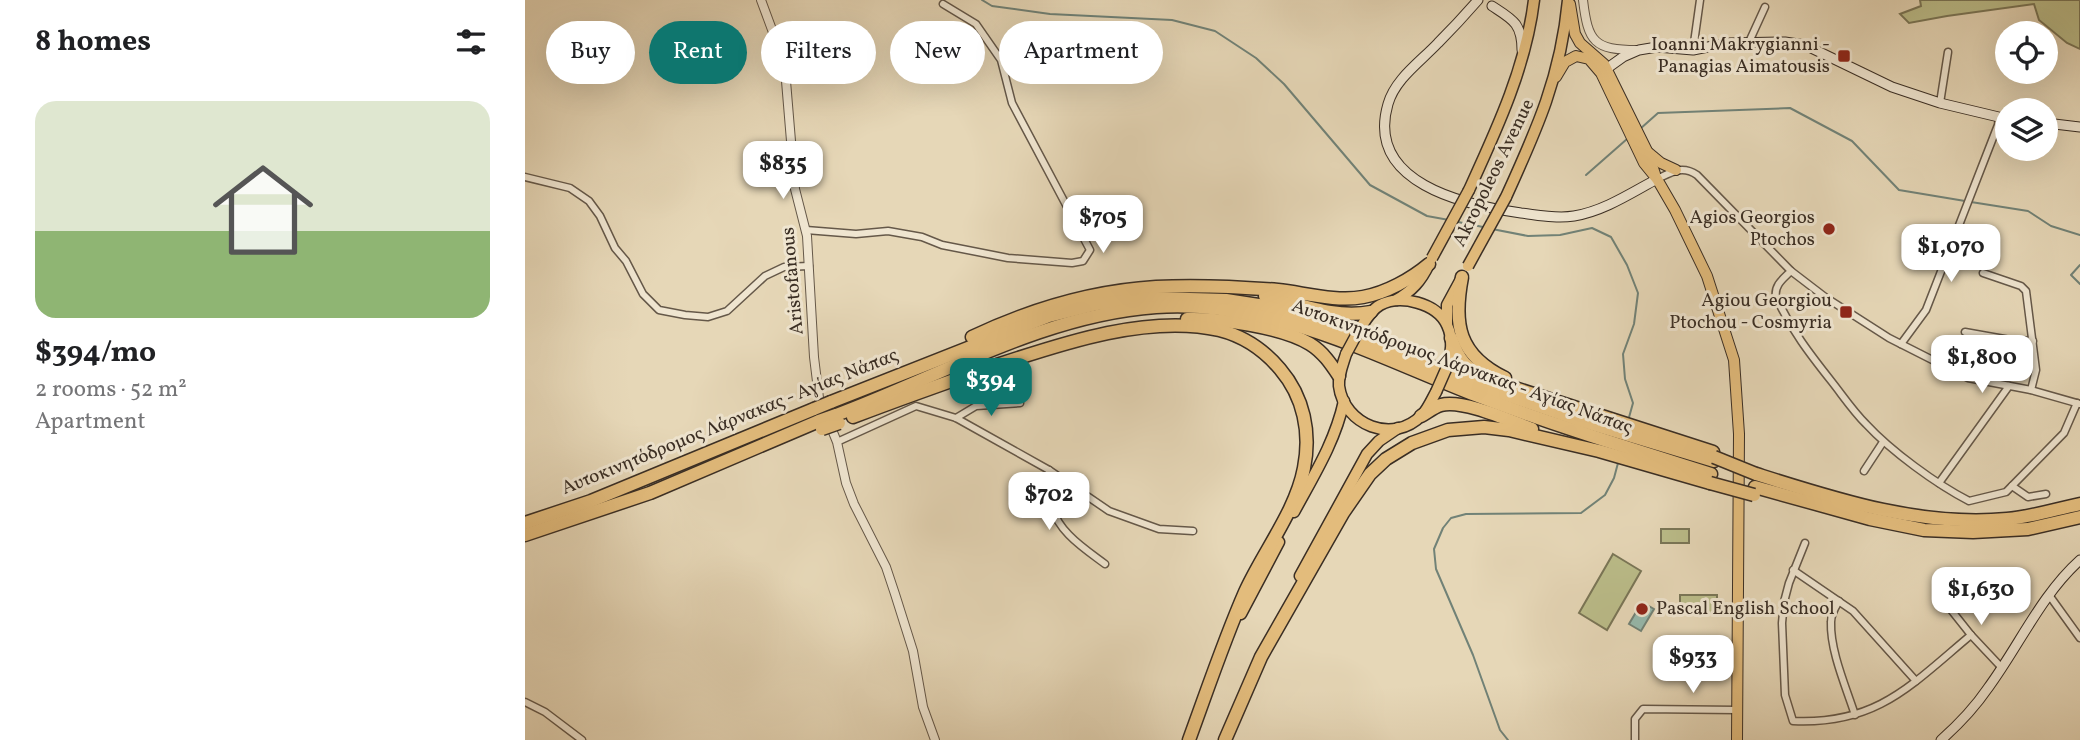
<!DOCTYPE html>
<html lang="en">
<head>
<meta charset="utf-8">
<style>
  body { margin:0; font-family:Vollkorn,serif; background:#f6f6f6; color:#202124; height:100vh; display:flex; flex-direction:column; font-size:26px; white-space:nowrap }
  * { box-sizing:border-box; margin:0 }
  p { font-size:23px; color:#757577 }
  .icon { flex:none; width:38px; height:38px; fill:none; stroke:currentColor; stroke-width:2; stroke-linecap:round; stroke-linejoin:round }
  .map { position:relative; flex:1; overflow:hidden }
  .panel { display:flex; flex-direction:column; background:#fff; width:525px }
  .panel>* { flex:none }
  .top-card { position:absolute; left:21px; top:21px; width:665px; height:63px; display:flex; gap:14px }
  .fabs { position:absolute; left:1470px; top:21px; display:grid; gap:14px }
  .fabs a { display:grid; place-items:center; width:63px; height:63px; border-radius:50%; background:#fff; box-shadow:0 7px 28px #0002; font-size:35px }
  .price { position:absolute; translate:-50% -60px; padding:0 16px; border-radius:14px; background:#fff; color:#222; font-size:23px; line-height:46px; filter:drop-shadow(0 2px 4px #0008) }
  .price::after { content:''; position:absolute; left:50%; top:42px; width:21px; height:16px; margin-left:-10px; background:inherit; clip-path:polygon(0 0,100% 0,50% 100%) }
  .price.on { background:#0f766e; color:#fff }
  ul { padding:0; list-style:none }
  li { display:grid; align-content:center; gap:14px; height:371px; padding:0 35px }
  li+li { border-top:2px solid #e0e0e0 }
  li span { display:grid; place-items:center; height:217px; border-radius:21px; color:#555 }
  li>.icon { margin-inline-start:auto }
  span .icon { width:126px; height:126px; fill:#fffc; stroke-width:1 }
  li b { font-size:30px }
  h2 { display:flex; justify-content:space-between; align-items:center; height:84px; padding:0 35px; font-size:30px }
  .chip { padding:0 24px; border-radius:32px; background:#fff; box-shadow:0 7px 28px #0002; font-size:24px; line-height:63px }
  .chip.on { background:#0f766e; color:#fff }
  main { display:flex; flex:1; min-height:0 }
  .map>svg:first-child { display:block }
</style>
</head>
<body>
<main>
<section class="panel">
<h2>8 homes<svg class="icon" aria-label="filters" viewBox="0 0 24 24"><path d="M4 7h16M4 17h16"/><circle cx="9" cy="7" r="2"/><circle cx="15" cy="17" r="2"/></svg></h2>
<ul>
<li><span style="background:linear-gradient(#dfe7d0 60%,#8fb573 0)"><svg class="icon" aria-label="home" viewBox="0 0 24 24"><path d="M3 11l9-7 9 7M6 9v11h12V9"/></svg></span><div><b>$394/mo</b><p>2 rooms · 52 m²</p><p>Apartment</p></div></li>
</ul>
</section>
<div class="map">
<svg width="1555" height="740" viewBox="0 0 1555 740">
  <rect width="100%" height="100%" fill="#e6d7b7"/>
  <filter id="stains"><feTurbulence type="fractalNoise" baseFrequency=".00286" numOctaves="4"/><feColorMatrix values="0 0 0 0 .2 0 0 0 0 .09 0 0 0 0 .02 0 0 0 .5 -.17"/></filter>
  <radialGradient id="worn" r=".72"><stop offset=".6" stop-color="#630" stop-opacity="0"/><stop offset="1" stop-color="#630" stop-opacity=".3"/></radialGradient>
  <g fill="#bbbd8a" stroke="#7a7657" stroke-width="2">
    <path d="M1395,0h160v49l-13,-6 -28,-23 -5,-16 -87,12 -38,7 -9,-9 21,-8z"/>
    <rect x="1136" y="529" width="28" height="14"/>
    <path d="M1088,554l28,17 -34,59 -28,-17z"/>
    <rect x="1155" y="595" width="37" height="18"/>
  </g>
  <path fill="#96baae" stroke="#718277" stroke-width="2" d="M1117,602l12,7 -13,22 -12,-7z"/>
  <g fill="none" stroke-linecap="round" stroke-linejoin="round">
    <g stroke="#718277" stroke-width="2">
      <path d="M457,0l10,6 58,8 122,6 43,11 41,27 28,26 86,101 57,31 22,4"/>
      <path d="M1115,129l18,-16 132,-5 62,33 47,49 66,11"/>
      <path d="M1061,175l41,-36"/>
      <path d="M1446,202l57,9 23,15 29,9"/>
      <path d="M933,222l25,5"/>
      <path d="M967,229l36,7 32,-1 32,-7 19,9 16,28 11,28 -4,31 -11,30 2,25 8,24 -5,18"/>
      <path d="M1555,265l-9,10 9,9"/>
      <path d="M983,740l-8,-10 -27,-75 -37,-86 -2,-20 9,-21 8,-10 15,-4 115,-1 24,-18 9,-17 4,-15"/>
    </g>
    <defs>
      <g id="minor">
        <path d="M1224,42l16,-35"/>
        <path d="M1168,50l7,-50"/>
        <path d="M1415,103l8,-51"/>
        <path d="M0,177l45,11 19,13 11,15 15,32 11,13 17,33 16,16 26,5 23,2 19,-6 38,-35 19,-9 25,-1"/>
        <path d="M1132,179c15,-7 25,-14 40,-4l94,96 34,26 64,41 79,40 63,12 49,14"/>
        <path d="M281,230l50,4 32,-3 34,6 20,8 66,13 64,5 11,-2 7,-11 -78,-147 -11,-43 -25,-36 -33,-20"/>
        <path d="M1266,271c-8,8 -17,14 -15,26 16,34 33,56 56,85 11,14 21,29 34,42 25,27 70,60 103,77l37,-9 58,-59 13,-30"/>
        <path d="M1458,273l38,13 5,5 10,79 -5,20"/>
        <path d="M1440,332l45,8 23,1"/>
        <path d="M1376,344l25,-34 72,-185 1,-7"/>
        <path d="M431,418l20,-12 44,-3"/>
        <path d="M312,442l79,-36 40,12 93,52 60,41 50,18 34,2"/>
        <path d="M524,470c1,11 0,23 2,33 5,28 34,46 54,61"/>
        <path d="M1339,471l19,-29"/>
        <path d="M1414,483l70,-97"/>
        <path d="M1487,486l16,11 18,-3"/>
        <path d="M1280,543l-16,40 -5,19 -2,21 3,72 8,26c84,4 118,-36 178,-86"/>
        <path d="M1268,570l60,41 63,70"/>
        <path d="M1524,595l31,43"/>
        <path d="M1314,601c-4,7 -8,13 -8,21 -1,29 15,65 24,93"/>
        <path d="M1419,601l27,34 31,33"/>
        <path d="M0,702l20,10 37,28"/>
        <path d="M1110,740v-21l8,-10 94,1"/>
      </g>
      <g id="tertiary">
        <path d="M236,0l20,54 4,15 10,120 12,47 7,121 5,41 18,44 9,41 8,21 32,63 9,27 18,57 10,56 12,33"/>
        <path d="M1058,0c5,42 11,50 54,50"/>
      </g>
      <g id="secondary">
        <path d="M953,0c-13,15 -26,29 -40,43 -18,19 -43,36 -50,61 -23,79 76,101 133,109 17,2 35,6 53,3 30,-5 57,-23 83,-37"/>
        <path d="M967,6c20,13 30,17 30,44"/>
        <path d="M1077,72l21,-15 16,-7 18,-3 36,3 35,-7 57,-1 20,3 87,42 48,16 67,16"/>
        <path d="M1521,123l34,4"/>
        <path d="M1416,740c17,-15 34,-33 47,-52 31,-42 53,-93 92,-128"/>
      </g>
      <g id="primary">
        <path d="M1045,4l5,30 5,9 24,21 44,89 7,21"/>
        <path d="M1031,77l9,-15 11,-6 13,3 12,14 43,90 13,16 18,31 32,66 27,84 5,74 -2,306"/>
        <path d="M1124,153l12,10 15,7"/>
      </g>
      <g id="trunk">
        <path d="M944,190c28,-61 57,-123 65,-190"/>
        <path d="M981,197c31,-68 55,-121 62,-197"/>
        <path d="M871,300c16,-9 25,-19 33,-36"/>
        <path d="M922,324v-19l13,-24"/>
        <path d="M834,330c6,-9 12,-20 21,-25 20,-11 57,-2 67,20 7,15 4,28 0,42"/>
        <path d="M821,354c-3,10 -8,21 -7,32 5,39 54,59 83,29 6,-6 10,-16 14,-23"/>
        <path d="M769,512c20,-37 41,-70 50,-111"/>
        <path d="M775,576l67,-122 12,-13 19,-13"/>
        <path d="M716,614l38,-72"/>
      </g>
      <g id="motorway">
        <path d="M937,277c-9,47 -4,78 43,101"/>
        <path d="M740,296c35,8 70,23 106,16"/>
        <path d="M662,319c32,-1 95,8 123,25 13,8 21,20 29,32"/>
        <path d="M447,337c59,-28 118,-46 184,-50 37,-2 84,0 122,3 27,3 58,12 85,7 23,-4 48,-18 66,-33"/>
        <path d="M926,338c8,23 15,30 36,41l226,73"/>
        <path d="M306,402l218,-86 48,-12 56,-6 73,2 39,6 53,15 160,64 104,36 132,40"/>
        <path d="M311,415c105,-39 207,-100 320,-108 114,-8 217,48 319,88 78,30 157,54 236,79"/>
        <path d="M896,416c7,-4 13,-9 20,-11 22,-6 69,16 91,24"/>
        <path d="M328,417c47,-18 95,-35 144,-52 66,-22 152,-51 222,-35 24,6 45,20 61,39 24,28 31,64 24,99 -8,43 -41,84 -59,124 -21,48 -38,99 -56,148"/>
        <path d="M1231,474c82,26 164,53 251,45 24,-2 49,-10 73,-15"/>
        <path d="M1230,487l115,32 54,11 49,2 55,-3 52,-12"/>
        <path d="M0,523l66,-22 223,-92"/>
        <path d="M0,535l125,-42 169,-72"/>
        <path d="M700,740l36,-83 82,-144 27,-39 16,-15 26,-16 36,-13 36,-3 25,3 90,21 111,32"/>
      </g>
    </defs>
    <use href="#minor" stroke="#655849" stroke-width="9"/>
    <use href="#tertiary" stroke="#655849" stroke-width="10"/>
    <use href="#secondary" stroke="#3a2e24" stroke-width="11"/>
    <use href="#primary" stroke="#3a2e24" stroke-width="12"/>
    <use href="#trunk" stroke="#3a2e24" stroke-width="13"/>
    <use href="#motorway" stroke="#3a2e24" stroke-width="15"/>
    <use href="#minor" stroke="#efe5d0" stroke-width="6"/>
    <use href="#tertiary" stroke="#efe5d0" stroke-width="8"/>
    <use href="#secondary" stroke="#efe5d0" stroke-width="9"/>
    <use href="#primary" stroke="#e3bc7c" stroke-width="10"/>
    <use href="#trunk" stroke="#e3bc7c" stroke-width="10"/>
    <use href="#motorway" stroke="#e3bc7c" stroke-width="12"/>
    <defs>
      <g id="trunk-bridge">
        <path d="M907,258l37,-68"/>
        <path d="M943,266l38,-69"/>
        <path d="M821,354l13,-24"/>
        <path d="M911,392l11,-25"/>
      </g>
      <g id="motorway-bridge">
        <path d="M289,409l17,-7"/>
        <path d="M294,421l17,-6"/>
        <path d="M297,429l17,-6"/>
        <path d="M1189,457l42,17"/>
        <path d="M1185,483l44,12"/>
      </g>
    </defs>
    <use href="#trunk-bridge" stroke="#3a2e24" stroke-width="13" stroke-linecap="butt"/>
    <use href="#motorway-bridge" stroke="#3a2e24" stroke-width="15" stroke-linecap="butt"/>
    <use href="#trunk-bridge" stroke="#e3bc7c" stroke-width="10"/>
    <use href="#motorway-bridge" stroke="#e3bc7c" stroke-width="12"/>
  </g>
  <g fill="#8f2418" stroke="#efe5d0" stroke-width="2.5">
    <rect x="1312" y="49" width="14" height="14" rx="3.5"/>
    <circle cx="1304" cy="229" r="7"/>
    <rect x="1314" y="305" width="14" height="14" rx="3.5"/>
    <circle cx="1117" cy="609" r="7"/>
  </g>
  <g text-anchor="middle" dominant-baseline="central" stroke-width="6" stroke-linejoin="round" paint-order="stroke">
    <g font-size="19" fill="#3a2e24" stroke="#efe5d0" text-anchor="end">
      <text x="1305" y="45">Ioanni Makrygianni -<tspan x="1305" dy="22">Panagias Aimatousis</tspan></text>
      <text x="1290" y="218">Agios Georgios<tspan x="1290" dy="22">Ptochos</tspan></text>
      <text x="1307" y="301">Agiou Georgiou<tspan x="1307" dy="22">Ptochou - Cosmyria</tspan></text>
      <text x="1131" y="609" text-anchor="start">Pascal English School</text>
    </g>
    <g font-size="19" fill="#3a2e24" stroke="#efe5d0">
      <text transform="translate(969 173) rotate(-64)">Akropoleos Avenue</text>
      <text transform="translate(268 281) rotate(-95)">Aristofanous</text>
      <text transform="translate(937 367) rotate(20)">Αυτοκινητόδρομος Λάρνακας - Αγίας Νάπας</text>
      <text transform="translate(205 422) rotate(-22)">Αυτοκινητόδρομος Λάρνακας - Αγίας Νάπας</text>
    </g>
  </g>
  <rect width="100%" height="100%" filter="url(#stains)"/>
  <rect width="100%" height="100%" fill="url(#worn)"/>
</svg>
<div class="fabs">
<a><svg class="icon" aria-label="locate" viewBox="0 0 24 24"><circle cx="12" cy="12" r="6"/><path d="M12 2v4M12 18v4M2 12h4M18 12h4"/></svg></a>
<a><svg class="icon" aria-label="layers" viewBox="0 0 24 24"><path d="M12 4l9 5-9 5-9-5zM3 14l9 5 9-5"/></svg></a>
</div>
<b class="price" style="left:258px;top:201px">$835</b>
<b class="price" style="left:578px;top:255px">$705</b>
<b class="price" style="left:1426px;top:284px">$1,070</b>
<b class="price" style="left:1457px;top:395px">$1,800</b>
<b class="price on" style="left:466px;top:418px">$394</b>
<b class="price" style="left:524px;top:532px">$702</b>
<b class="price" style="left:1456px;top:627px">$1,630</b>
<b class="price" style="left:1168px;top:695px">$933</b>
<div class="top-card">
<a class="chip">Buy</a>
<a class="chip on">Rent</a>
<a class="chip">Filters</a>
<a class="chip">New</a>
<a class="chip">Apartment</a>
</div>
</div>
</main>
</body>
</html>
